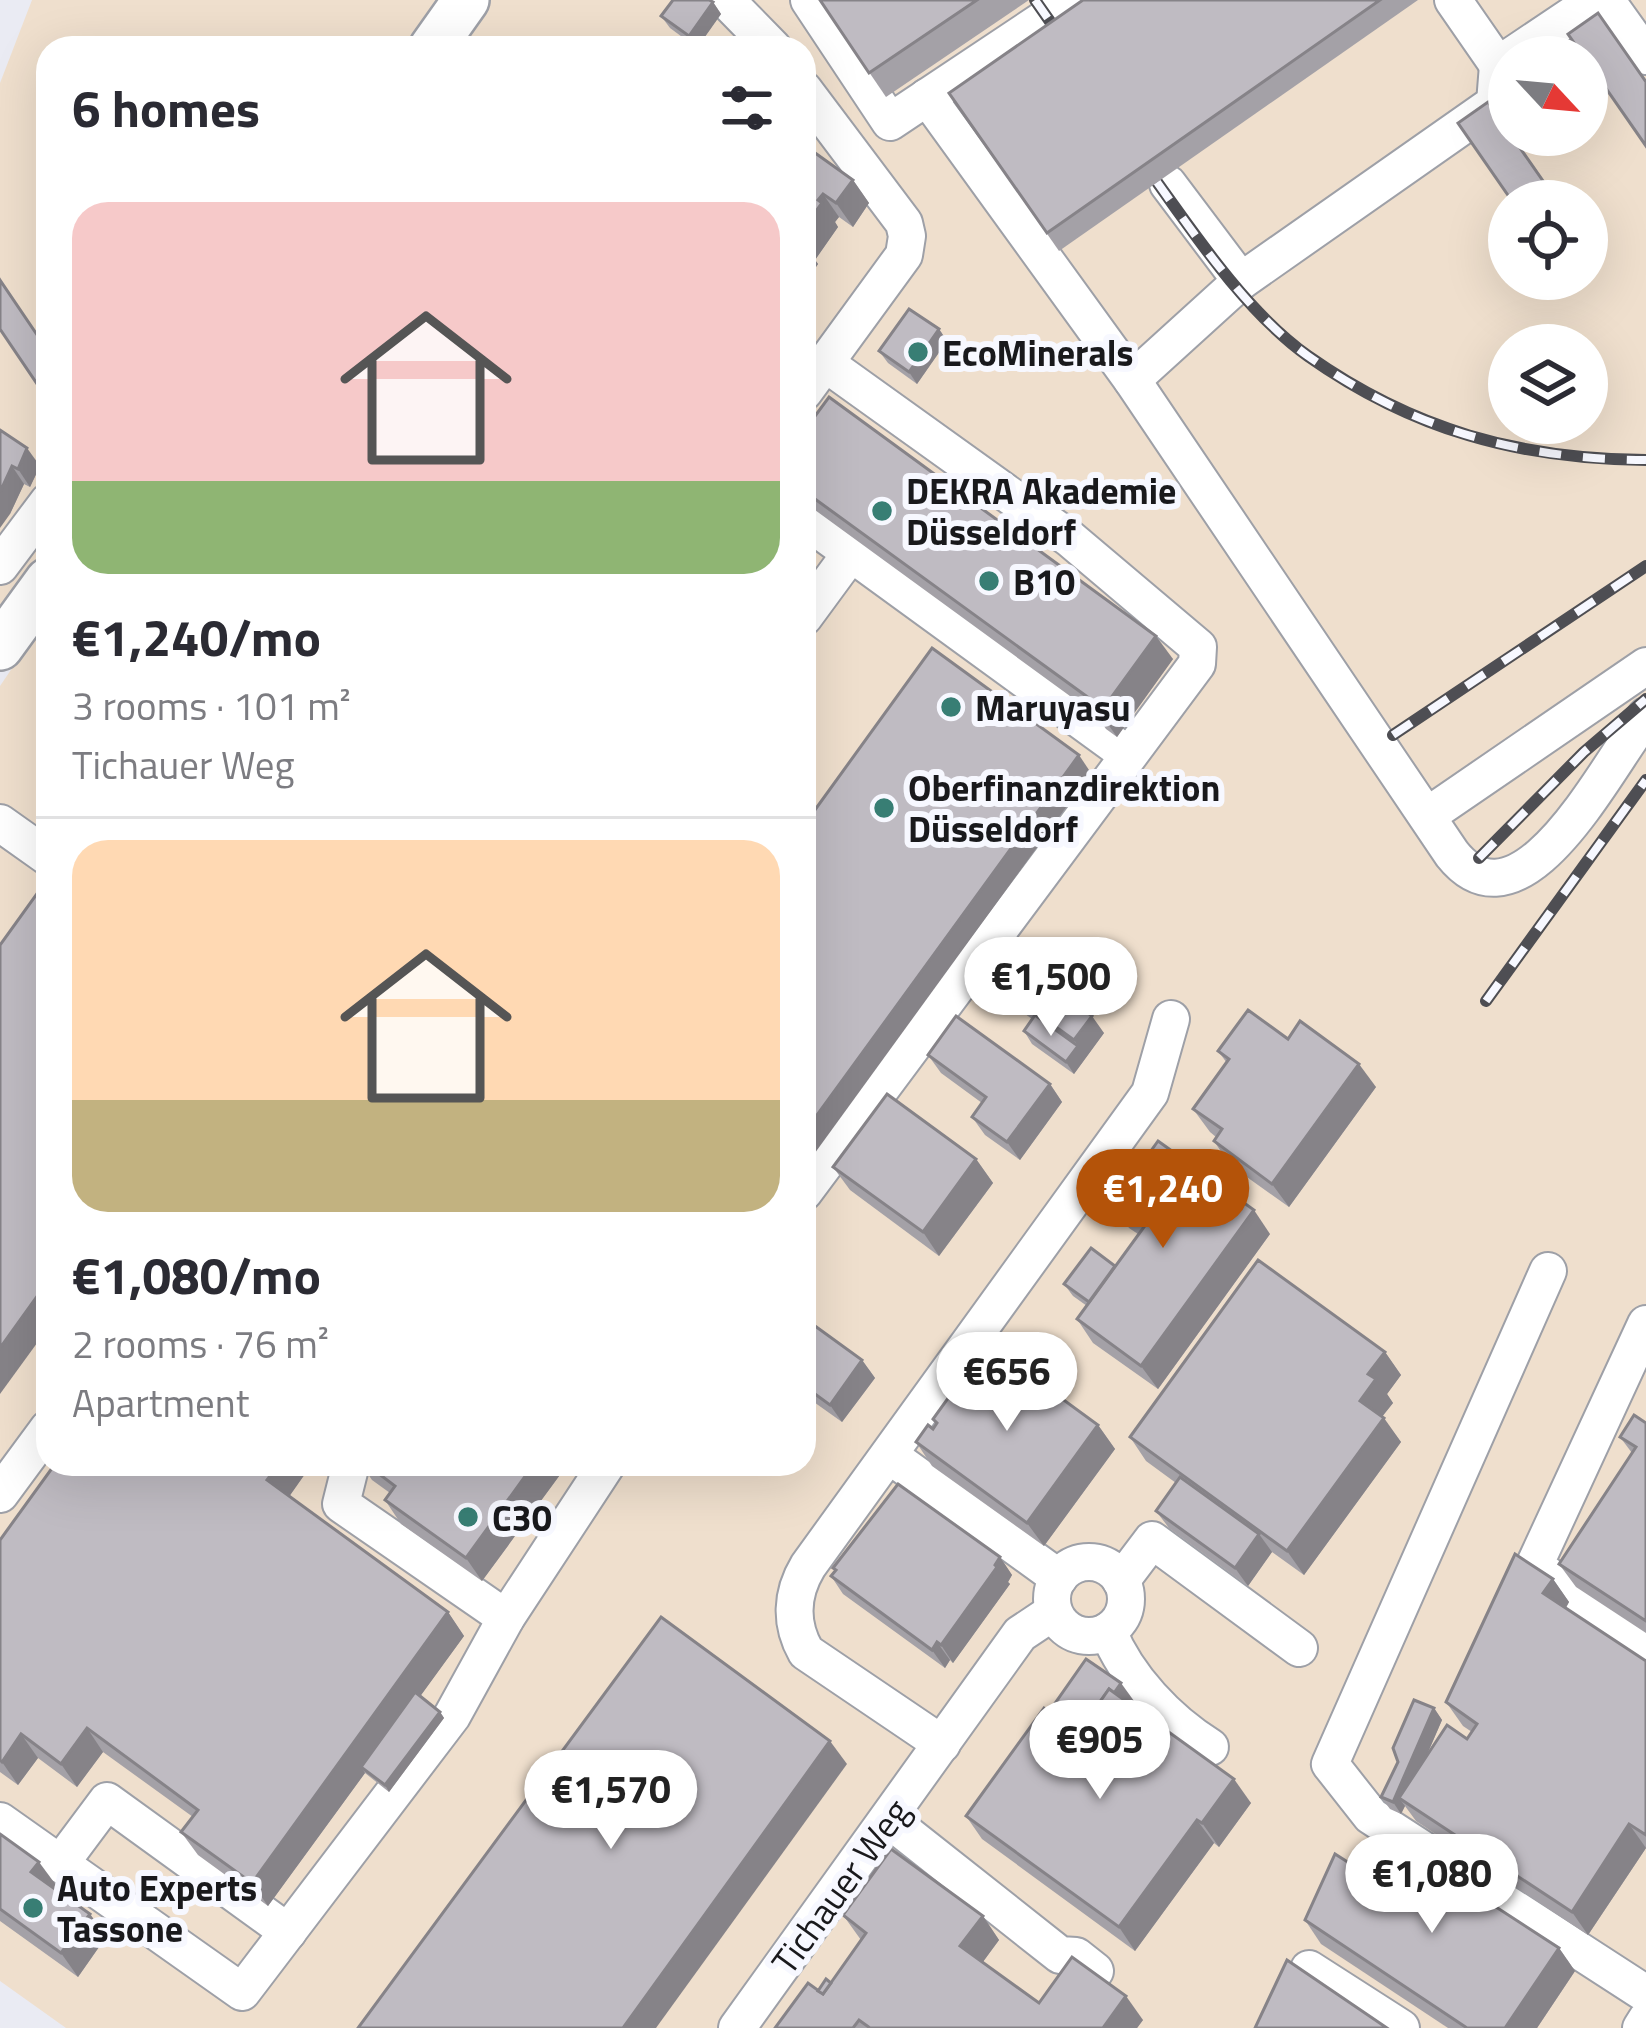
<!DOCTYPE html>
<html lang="en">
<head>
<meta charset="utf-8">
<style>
  body { margin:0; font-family:"Titillium Web",sans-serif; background:#f7f7f7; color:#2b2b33; height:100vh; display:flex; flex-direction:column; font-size:45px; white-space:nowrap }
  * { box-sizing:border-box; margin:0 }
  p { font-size:39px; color:#7c7c81 }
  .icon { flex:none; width:66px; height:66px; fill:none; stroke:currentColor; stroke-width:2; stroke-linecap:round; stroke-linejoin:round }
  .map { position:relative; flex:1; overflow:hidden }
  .side { position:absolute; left:36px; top:36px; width:780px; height:1440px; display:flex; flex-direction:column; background:#fff; border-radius:36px; box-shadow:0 12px 48px #0002 }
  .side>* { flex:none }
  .needle { width:78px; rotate:116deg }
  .buttons { position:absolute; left:1488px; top:36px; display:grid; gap:24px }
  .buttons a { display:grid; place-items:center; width:120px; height:120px; border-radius:50%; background:#fff; box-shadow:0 12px 48px #0002; font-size:60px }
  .price { position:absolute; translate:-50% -102px; padding:0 27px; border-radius:42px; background:#fff; color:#222; font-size:39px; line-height:78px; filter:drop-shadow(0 3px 6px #0008) }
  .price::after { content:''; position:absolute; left:50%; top:72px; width:36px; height:27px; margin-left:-18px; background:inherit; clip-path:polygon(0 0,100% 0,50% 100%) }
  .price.current { background:#b45309; color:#fff }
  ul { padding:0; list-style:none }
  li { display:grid; align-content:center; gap:24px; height:636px; padding:0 36px }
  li+li { border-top:3px solid #e1e1e2 }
  li span { display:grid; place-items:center; height:372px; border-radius:36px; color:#555 }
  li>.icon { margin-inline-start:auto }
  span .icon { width:216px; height:216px; fill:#fffc; stroke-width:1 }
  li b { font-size:51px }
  h2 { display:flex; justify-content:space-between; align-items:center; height:144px; padding:0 36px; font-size:51px }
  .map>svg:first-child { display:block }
</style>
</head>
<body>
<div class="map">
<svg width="1646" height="2028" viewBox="0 0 1646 2028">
  <rect width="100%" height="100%" fill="#eaebf3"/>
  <path fill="#efdfcd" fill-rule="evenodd" d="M32,0h1614v2028h-1580l-66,-47v-1295l40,-59 -40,-19v-525zM48,48h756v1416h-756zM1509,57h78v78h-78zM1509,201h78v78h-78zM1509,345h78v78h-78z"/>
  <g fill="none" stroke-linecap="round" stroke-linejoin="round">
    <defs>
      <g id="minor">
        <path d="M726,0l47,48"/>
        <path d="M809,0l81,122 183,-122"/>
        <path d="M1453,0l45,65 11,-7"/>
        <path d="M1606,0l40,56"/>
        <path d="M1510,57l85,-57"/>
        <path d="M804,90l100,133 3,13 -3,19 -100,137"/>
        <path d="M927,97l205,283 320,474c70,88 157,-93 194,-138"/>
        <path d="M1168,184l73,97"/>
        <path d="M1132,380l109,-99 254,-178 3,-38"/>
        <path d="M804,519l323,235"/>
        <path d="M0,566l48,-64"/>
        <path d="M804,617l47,-64"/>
        <path d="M1427,816l219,-150"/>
        <path d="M0,823l48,34"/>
        <path d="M804,1192l393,-528 1,-17 -129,-109 -244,-175"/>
        <path d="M1548,1271l-218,493 41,52 275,178"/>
        <path d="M1646,1324l-112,242 112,75"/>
        <path d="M889,1455l170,123"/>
        <path d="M351,1464l-10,40 165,114"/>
        <path d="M0,1494l48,-65"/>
        <circle cx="1089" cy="1599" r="37"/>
        <path d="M1121,1581l31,-41 147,108"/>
        <path d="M1108,1631c19,47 60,90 102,116"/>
        <path d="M942,1744l-136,-92c-16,-28 -15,-58 2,-86l342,-473 21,-74"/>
        <path d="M888,1819l172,136 16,1 19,15"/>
        <path d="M0,1821l242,171 210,-276 54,-98 101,-154"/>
        <path d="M60,1864l47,-63 181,131"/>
        <path d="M1309,1969l92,59"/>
        <path d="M737,2028l283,-394 33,-22"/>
        <path d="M1641,2028l5,-8"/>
      </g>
      <g id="major">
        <path d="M432,48l34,-48"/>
        <path d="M0,647l48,-66"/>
      </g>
    </defs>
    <use href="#minor" stroke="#9ea0a7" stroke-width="40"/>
    <use href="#major" stroke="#9ea0a7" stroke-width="50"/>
    <use href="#minor" stroke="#fff" stroke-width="36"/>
    <use href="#major" stroke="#fff" stroke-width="45"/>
    <defs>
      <g id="rail">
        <path d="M1035,0l28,40"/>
        <path d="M1157,182c42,59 92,132 151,174 105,74 211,103 338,104"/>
        <path d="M1393,735l253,-169"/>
        <path d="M1479,858l105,-106 62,-53"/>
        <path d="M1486,1001l160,-221"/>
      </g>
    </defs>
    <use href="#rail" stroke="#4e4e53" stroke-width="12"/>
    <use href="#rail" stroke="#f7f8ff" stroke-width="8" stroke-dasharray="22" stroke-linecap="butt"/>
  </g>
  <g fill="#a4a1a7">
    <path d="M820,0h209l-143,97z"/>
    <path d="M1083,0h335l-359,251 -110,-158z"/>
    <path d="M713,2l8,12 -24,34 -27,-20 -9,-12z"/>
    <path d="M804,145l49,35 16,23 -16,24 -14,-10 -4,5 3,5 -23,33 3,4 -11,16 -3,-2z"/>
    <path d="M1587,244l9,12 -9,6z"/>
    <path d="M939,329l8,12 -30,43 -29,-21 -9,-12z"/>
    <path d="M0,430l40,36 -10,21 -6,-3 -14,30z"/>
    <path d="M804,431l369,228 -56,78 -11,-8 -10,-14 -292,-213z"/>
    <path d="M976,969l128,64 -30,41 -42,-30 -8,-13 8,-12 -44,-32z"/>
    <path d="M1288,1039l88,48 -87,120 -59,-42 -16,-24 2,-4 -6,-5 -17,-23 34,-46 -9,-12z"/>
    <path d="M928,1055l122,29 12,18 -42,58 -35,-25 -13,-18 10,-14 -41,-30z"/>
    <path d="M976,1159l17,24 -54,73 -89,-66 -17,-23z"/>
    <path d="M1113,1204l157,30 -112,155 -65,-46 -16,-24 10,-13 -14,-10 -9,-12 51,-18 23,-32 -9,-6z"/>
    <path d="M804,1318l58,42 13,18 -33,44 -38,-27z"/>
    <path d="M1385,1352l16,23 -14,19 6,9 -11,14 19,25 -97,133 -32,-23 -24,34 -79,-58 -13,-17 20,-28 -30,-22 -16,-24z"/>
    <path d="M933,1419l165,6 17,24 -71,97 -112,-80 -16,-24 17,-13 3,-5z"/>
    <path d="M1646,1423v210l-70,-46 -17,-23 73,-111 -12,-16z"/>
    <path d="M312,1464l-23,32 159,116 16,24 -44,60 20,16 4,6 -55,74 -24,-19 -97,133 -70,-51 -17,-23 12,-15 -90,-65 -26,35 -39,-29 -20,27 -18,-13v-232z"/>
    <path d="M361,1464h202l2,4 -83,113 -81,-57 -16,-24 5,-7 -18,-13z"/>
    <path d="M1000,1557l12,18 -4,7 2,2 -57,79 -3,-3 -5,8 -102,-74 -12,-18z"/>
    <path d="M1553,1579l16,23 -3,6 80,53v187l-58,87 -172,-114 -11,-15 -4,8 -11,-5 -9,-12 53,-89 8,12 -16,37 41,-18 5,-7 -9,-6 -17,-24z"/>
    <path d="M1134,1701l-3,4 120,98 -32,44 -5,-4 -79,108 -153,-112 -16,-23 83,-104z"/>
    <path d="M0,1834l56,51 -2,3 36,26 16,23 -28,40 -78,-56z"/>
    <path d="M1357,1868l202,80 16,23 -38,57h-89l-127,-84 -16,-24z"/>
    <path d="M843,1915l140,1 16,24 -17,23 57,40 104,17 -6,8h-362l43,-37 13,-8 30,-43z"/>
  </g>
  <g fill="#868388">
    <path d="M713,2l8,12 -24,34 -8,-12z"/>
    <path d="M853,180l16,23 -16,24 -17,-24z"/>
    <path d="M823,194l16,23 -4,5 3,5 -23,33 3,4 -11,16 -3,-3v-49z"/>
    <path d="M939,329l8,12 -30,43 -8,-12z"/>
    <path d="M27,448l13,18 -10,21 -12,-18z"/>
    <path d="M12,466l12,18 -14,30 -10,14v-36z"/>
    <path d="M1156,636l17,23 -56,78 -17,-24z"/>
    <path d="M1079,755l12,18 -287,395v-35z"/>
    <path d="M1092,1016l12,17 -30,41 -8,-12 12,-16 -4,-6z"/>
    <path d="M1359,1064l17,23 -87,120 -17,-23z"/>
    <path d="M1050,1084l12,18 -42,58 -13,-18z"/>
    <path d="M976,1159l17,24 -54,73 -16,-24z"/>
    <path d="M1254,1210l16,24 -112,155 -17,-23z"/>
    <path d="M48,1281v47l-48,66v-46z"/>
    <path d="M1385,1352l16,23 -14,19 6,9 -17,21 -16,-23 8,-27z"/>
    <path d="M862,1360l13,18 -33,44 -12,-17z"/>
    <path d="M1384,1418l17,24 -97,133 -17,-24z"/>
    <path d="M1098,1425l17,24 -71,97 -17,-23z"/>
    <path d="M279,1464h33l-28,40 -17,-24z"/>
    <path d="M534,1464h29l2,4 -83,113 -16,-23z"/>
    <path d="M1259,1534l13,18 -24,34 -13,-18z"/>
    <path d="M1000,1557l12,18 -4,7 2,2 -57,79 -12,-18z"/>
    <path d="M1553,1579l16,23 -9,15 -17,-24z"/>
    <path d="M448,1612l16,24 -98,135 -5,-4 4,6 -97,133 -16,-23z"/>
    <path d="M937,1642l13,18 -5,8 -13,-18z"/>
    <path d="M1121,1683l13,18 -40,55 -12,-18z"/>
    <path d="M1434,1708l8,12 -36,83 -7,-5 6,8 -4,8 -8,-12z"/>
    <path d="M440,1712l4,6 -55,74 -4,-7z"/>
    <path d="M87,1728l16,24 -26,35 -16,-23z"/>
    <path d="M21,1734l17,24 -20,27 -16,-23z"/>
    <path d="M830,1741l17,23 -191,264h-33z"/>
    <path d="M1234,1779l17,24 -32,44 -17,-24z"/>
    <path d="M1197,1820l17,23 -79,108 -16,-24z"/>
    <path d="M1629,1824l17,24 -58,87 -16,-23z"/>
    <path d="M39,1862l17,23 -8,10 -17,-23z"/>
    <path d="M90,1914l16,23 -28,40 -17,-24z"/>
    <path d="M983,1916l16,24 -22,30 -17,-24z"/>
    <path d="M1559,1948l16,23 -38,57h-32z"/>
    <path d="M1126,1996l17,24 -6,8h-34z"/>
  </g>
  <g fill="#bfbbc2" stroke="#868388" stroke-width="3">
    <path d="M673,0h36l4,2 -24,34 -28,-20z"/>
    <path d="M820,0h157l-108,73z"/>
    <path d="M1083,0h297l-333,233 -98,-140z"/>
    <path d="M1598,13l48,69v64l-59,-85v-4h-3l-16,-23z"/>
    <path d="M1488,102l21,30v3h2l46,66h-45l-54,-78z"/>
    <path d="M804,145l49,35 -17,23 -13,-9 -5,6 4,3 -18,25z"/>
    <path d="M0,280l48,71v49l-48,-71z"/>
    <path d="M909,309l30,20 -30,43 -30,-21z"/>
    <path d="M829,397l327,239 -56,77 -10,-7 3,-5 -289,-210v-60z"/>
    <path d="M0,430l27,18 -9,21 -6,-3 -12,26z"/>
    <path d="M932,648l147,107 -275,378v-308z"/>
    <path d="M41,888l7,5v388l-48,67v-403z"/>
    <path d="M994,944l98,72 -18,24 -98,-71z"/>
    <path d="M1248,1010l40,29 12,-18 59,43 -87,120 -58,-43 8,-12 -29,-20 36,-50 -11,-8z"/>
    <path d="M1035,1015l43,31 -12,16 -42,-31z"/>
    <path d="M956,1016l94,68 -43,58 -35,-25 14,-20 -58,-42z"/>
    <path d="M887,1094l89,65 -53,73 -90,-65z"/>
    <path d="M1158,1141l96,69 -113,156 -64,-47 67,-92 -31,-23z"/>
    <path d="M1091,1248l24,18 -26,36 -25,-18z"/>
    <path d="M1258,1260l127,92 -17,22 8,5 -16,22 24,17 -97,133 -157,-114z"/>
    <path d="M804,1318l58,42 -32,45 -26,-19z"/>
    <path d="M987,1344l111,81 -71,98 -111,-81 12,-17 5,4 4,-6 -4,-4z"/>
    <path d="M1634,1415l12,8v198l-87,-57 77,-117 -16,-10z"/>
    <path d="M55,1464h224l-12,16 181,132 -196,271 -71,-51 17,-22 -111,-82 -26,36 -40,-30 -19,28 -2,-2v-220z"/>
    <path d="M366,1464h168l-68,94 -81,-58 10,-14z"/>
    <path d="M1180,1477l79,57 -24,34 -79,-57z"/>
    <path d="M898,1484l102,73 -5,8 2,2 -56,78 -4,-3 -5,8 -101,-74 5,-6 -3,-2z"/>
    <path d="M1515,1554l38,25 -10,14 103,68v174l-17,-11 -57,88 -173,-114 48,-73 20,14 10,-15 -31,-22z"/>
    <path d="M661,1617l169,124 -207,287h-265z"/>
    <path d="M1086,1659l35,24 -7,10 -5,-4 -31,44 -29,-21z"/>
    <path d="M1109,1689l125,90 -32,44 -5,-3 -78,107 -153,-111 78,-108 34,25z"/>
    <path d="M415,1692l25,20 -55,73 -24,-18z"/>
    <path d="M1414,1700l20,8 -41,94 -12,-5 17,-35 -5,-14z"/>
    <path d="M0,1834l39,28 -8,10 59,42 -29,39 -61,-44z"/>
    <path d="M1393,1840l166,108 -54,80h-38l-162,-108 30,-66 22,14z"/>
    <path d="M891,1849l92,67 -23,30 79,57 33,-46 54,39 -23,32h-233l-11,-8 -6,8h-78l33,-45 15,11 43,-61 -23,-18z"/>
    <path d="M1287,1960l100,68h-132z"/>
    <path d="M826,1979l5,4 -8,11 -5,-3z"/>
  </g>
  <g fill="#387e74" stroke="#f7f8ff" stroke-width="4.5">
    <circle cx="918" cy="352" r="12"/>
    <circle cx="882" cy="511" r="12"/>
    <circle cx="989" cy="581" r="12"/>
    <circle cx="951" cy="707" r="12"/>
    <circle cx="884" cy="808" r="12"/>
    <circle cx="468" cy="1517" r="12"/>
    <circle cx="33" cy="1908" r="12"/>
  </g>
  <g text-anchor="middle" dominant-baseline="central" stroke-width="12" stroke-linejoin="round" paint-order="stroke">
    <g font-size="36" font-weight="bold" fill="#19191c" stroke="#f7f8ff" text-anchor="start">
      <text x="942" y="352">EcoMinerals</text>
      <text x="906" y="490">DEKRA Akademie<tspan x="906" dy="41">Düsseldorf</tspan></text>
      <text x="1013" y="581">B10</text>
      <text x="975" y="707">Maruyasu</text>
      <text x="908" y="787">Oberfinanzdirektion<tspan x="908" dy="41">Düsseldorf</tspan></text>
      <text x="492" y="1517">C30</text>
      <text x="57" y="1887">Auto Experts<tspan x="57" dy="41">Tassone</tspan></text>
    </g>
    <g font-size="36" fill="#19191c" stroke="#f7f8ff">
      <text transform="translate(840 1886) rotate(-54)">Tichauer Weg</text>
    </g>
  </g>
</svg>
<div class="buttons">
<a><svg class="needle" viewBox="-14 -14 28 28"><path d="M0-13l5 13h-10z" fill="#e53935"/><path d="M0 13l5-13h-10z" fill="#7c7c81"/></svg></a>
<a><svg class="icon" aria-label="locate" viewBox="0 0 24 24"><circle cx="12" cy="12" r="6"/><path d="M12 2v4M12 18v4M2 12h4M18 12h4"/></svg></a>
<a><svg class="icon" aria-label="layers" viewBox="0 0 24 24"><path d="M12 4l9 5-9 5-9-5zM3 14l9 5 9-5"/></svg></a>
</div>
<b class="price" style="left:1051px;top:1039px">€1,500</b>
<b class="price current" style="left:1163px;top:1251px">€1,240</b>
<b class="price" style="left:1007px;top:1434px">€656</b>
<b class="price" style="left:1100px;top:1802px">€905</b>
<b class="price" style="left:611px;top:1852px">€1,570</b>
<b class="price" style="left:1432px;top:1936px">€1,080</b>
<section class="side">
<h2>6 homes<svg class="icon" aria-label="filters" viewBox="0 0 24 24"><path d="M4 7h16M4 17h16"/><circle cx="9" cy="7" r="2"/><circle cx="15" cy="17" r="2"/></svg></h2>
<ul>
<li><span style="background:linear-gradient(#f6c9c9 75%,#8fb573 0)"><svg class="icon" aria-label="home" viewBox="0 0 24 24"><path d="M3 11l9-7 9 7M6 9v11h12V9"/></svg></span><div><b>€1,240/mo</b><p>3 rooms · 101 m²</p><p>Tichauer Weg</p></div></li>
<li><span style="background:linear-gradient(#ffd9b3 70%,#c2b280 0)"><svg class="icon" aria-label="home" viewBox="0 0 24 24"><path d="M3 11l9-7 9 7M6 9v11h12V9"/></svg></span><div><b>€1,080/mo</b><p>2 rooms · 76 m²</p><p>Apartment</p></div></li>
</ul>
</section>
</div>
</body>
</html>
